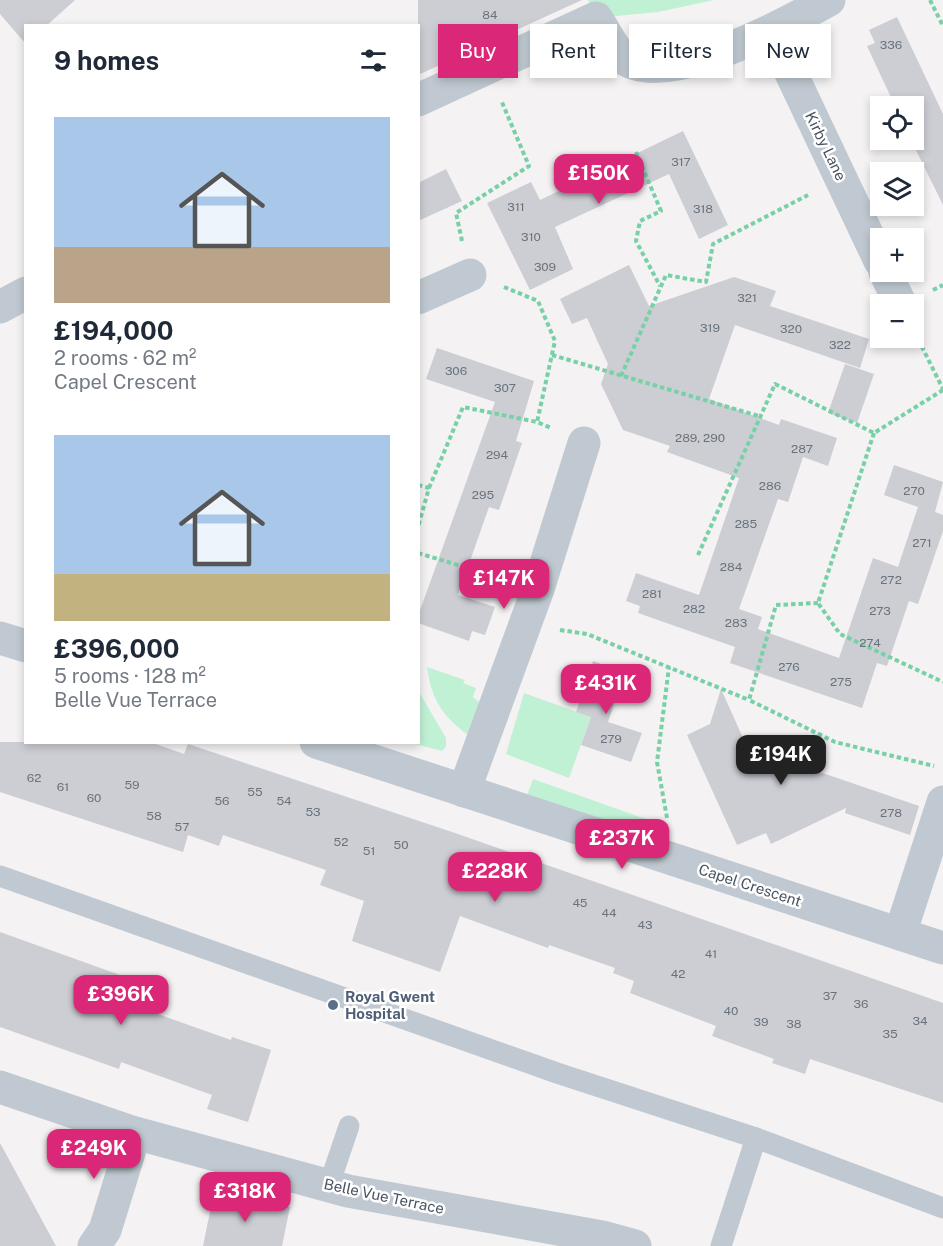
<!DOCTYPE html>
<html lang="en">
<head>
<meta charset="utf-8">
<style>
  body { margin:0; font-family:"Public Sans",sans-serif; background:#f2f2f3; color:#1f2937; height:100vh; display:flex; flex-direction:column; font-size:22px; white-space:nowrap }
  * { box-sizing:border-box; margin:0 }
  p { font-size:20px; color:#747a83 }
  .icon { flex:none; width:33px; height:33px; fill:none; stroke:currentColor; stroke-width:2; stroke-linecap:round; stroke-linejoin:round }
  .map { position:relative; flex:1; overflow:hidden }
  .sheet { position:absolute; left:24px; top:24px; width:396px; height:720px; display:flex; flex-direction:column; background:#fff; border-radius:0px; box-shadow:0 3px 9px #0003 }
  .sheet>* { flex:none }
  .guide { position:absolute; left:438px; top:24px; width:414px; height:54px; display:flex; gap:12px }
  .fabs { position:absolute; left:870px; top:96px; display:grid; gap:12px }
  .fabs a { display:grid; place-items:center; width:54px; height:54px; border-radius:0px; background:#fff; box-shadow:0 3px 9px #0003; font-size:30px }
  .price { position:absolute; translate:-50% -51px; padding:0 14px; border-radius:12px; background:#db2777; color:#fff; font-size:20px; line-height:39px; filter:drop-shadow(0 2px 3px #0008) }
  .price::after { content:''; position:absolute; left:50%; top:36px; width:18px; height:14px; margin-left:-9px; background:inherit; clip-path:polygon(0 0,100% 0,50% 100%) }
  .price.active { background:#222; color:#fff }
  ul { padding:0; list-style:none }
  li { display:grid; align-content:center; gap:12px; height:318px; padding:0 30px }
  li span { display:grid; place-items:center; height:186px; border-radius:0px; color:#555 }
  li>.icon { margin-inline-start:auto }
  span .icon { width:108px; height:108px; fill:#fffc; stroke-width:1 }
  li b { font-size:26px }
  h2 { display:flex; justify-content:space-between; align-items:center; height:72px; padding:0 30px; font-size:26px }
  .tag { padding:0 21px; border-radius:0px; background:#fff; box-shadow:0 3px 9px #0003; font-size:21px; line-height:54px }
  .tag.active { background:#db2777; color:#fff }
  .map>svg:first-child { display:block }
</style>
</head>
<body>
<div class="map">
<svg width="943" height="1246" viewBox="0 0 943 1246">
  <rect width="100%" height="100%" fill="#f4f2f2"/>
  <g fill="#c1f1d5">
    <path d="M588,0h126l-56,12 -62,6z"/>
    <path d="M427,667l38,13 -2,3 13,5 -3,9 15,13 -10,32c-31,-21 -46,-37 -51,-75z"/>
    <path d="M419,692l27,46v9l-4,4 -31,-8 7,-1z"/>
    <path d="M524,693l67,24 -22,61 -63,-24z"/>
    <path d="M533,779l118,42 7,23 -132,-46z"/>
  </g>
  <g fill="#ccced4">
    <path d="M0,0h75l-29,26h-20l-1,17 -25,-29z"/>
    <path d="M418,0h164l-164,75z"/>
    <path d="M897,17l46,97v91l-32,-65h3v-34h-19l-28,-60 8,-3 -6,-13z"/>
    <path d="M683,131l45,94 -29,14 -30,-65 -114,53 18,42 -43,21 -43,-87 44,-21 9,18z"/>
    <path d="M446,169l16,32 -44,20v-38z"/>
    <path d="M629,265l20,41 85,-29 42,14 -6,15 99,33 -9,29 -125,-43 -26,74 70,26 2,-6 56,19 -9,28 -25,-9 -15,45 -10,-3 -39,110 23,8 -4,12 81,29 34,-100 25,9 20,-60 -34,-12 10,-30 49,17 -8,30 8,3v16l-25,73 -9,-3 -22,65 -10,-3 -15,45 -132,-45 5,-16 -97,-34 2,-7 -14,-5 10,-28 63,22 40,-117 -72,-26 3,-6 -47,-16 -22,-46 7,-20 -21,-46 -15,6 -12,-25z"/>
    <path d="M437,348l97,33 -18,60 6,2 -23,67 -10,-3 -31,88 37,12 -10,28 -13,-4 -3,10 -51,-18v-7l77,-214 -69,-23z"/>
    <path d="M845,364l29,10 -17,49 -29,-10z"/>
    <path d="M593,661l31,11 -16,50 34,11 -11,29 -50,-17 10,-28 -15,-5z"/>
    <path d="M721,689l27,60 23,-10 42,17 -5,12 111,38 -9,29 -65,-22 1,-5 -75,36 -5,-11 -29,12 -50,-110 23,-11z"/>
    <path d="M0,742h150l34,12 4,-10 267,89 488,170v100l-133,-44 -5,15 -33,-11 2,-4 -62,-23 4,-10 -86,-33 4,-12 -21,-8 2,-5 -66,-23 -1,3 -88,-32 -20,56 -88,-31 12,-40 -44,-16 6,-15 -103,-35 -4,11 -31,-11 -5,17 -183,-60z"/>
    <path d="M0,932l159,57 -7,23 79,28 1,-3 39,13 -23,72 -41,-13 5,-14 -91,-33 -2,7 -119,-42z"/>
    <path d="M0,1143l56,103h-56z"/>
    <path d="M214,1192l76,15 -8,39h-79z"/>
  </g>
  <g fill="none" stroke-linecap="round" stroke-linejoin="round">
    <g stroke="#78d0a7" stroke-width="4" stroke-dasharray="4.5 3" stroke-linecap="butt">
      <path d="M930,0l13,26"/>
      <path d="M636,152l25,59 -21,10 -4,20 24,45"/>
      <path d="M462,241l-6,-28 73,-47 -28,-66"/>
      <path d="M504,287l34,14 17,40 -18,81 14,6"/>
      <path d="M933,290l10,-5"/>
      <path d="M915,333l28,56"/>
      <path d="M552,355l210,62"/>
      <path d="M621,376l45,-101 40,7 7,-38 95,-49"/>
      <path d="M874,433l-56,170 22,31 103,48"/>
      <path d="M418,485l11,3 -11,39"/>
      <path d="M429,488l34,-81 74,15"/>
      <path d="M418,553l86,26"/>
      <path d="M698,555l77,-171 99,49 69,-43"/>
      <path d="M818,603l-42,2 -27,95 86,42 99,24"/>
      <path d="M560,630l27,4 162,66"/>
      <path d="M667,818l-10,-56 12,-95"/>
    </g>
    <g stroke="#c0c9d1" stroke-width="21">
      <path d="M0,876l557,197 199,65 187,70"/>
      <path d="M329,1185l20,-59"/>
      <path d="M721,1246l35,-108"/>
    </g>
    <g stroke="#c0c9d1" stroke-width="33">
      <path d="M771,31l109,230"/>
      <path d="M418,100l178,-82c8,11 16,29 26,39 41,35 167,-35 207,-57"/>
      <path d="M885,272l15,31"/>
      <path d="M418,298l52,-23"/>
      <path d="M0,307l26,-14"/>
      <path d="M0,638l26,8"/>
      <path d="M316,742l627,206"/>
      <path d="M464,791l74,-202 46,-146"/>
      <path d="M900,934l43,-132"/>
      <path d="M0,1087l135,46 213,58 254,46 33,9"/>
      <path d="M94,1246l11,-16 30,-97"/>
    </g>
  </g>
  <circle fill="#5c6f8a" stroke="#fff" stroke-width="2" cx="333" cy="1005" r="6"/>
  <g text-anchor="middle" dominant-baseline="central" stroke-width="5" stroke-linejoin="round" paint-order="stroke">
    <g font-size="12" fill="#6a727d">
      <text x="490" y="15">84</text>
      <text x="891" y="45">336</text>
      <text x="681" y="162">317</text>
      <text x="516" y="207">311</text>
      <text x="703" y="209">318</text>
      <text x="531" y="237">310</text>
      <text x="545" y="267">309</text>
      <text x="747" y="298">321</text>
      <text x="710" y="328">319</text>
      <text x="791" y="329">320</text>
      <text x="840" y="345">322</text>
      <text x="456" y="371">306</text>
      <text x="505" y="388">307</text>
      <text x="700" y="438">289, 290</text>
      <text x="802" y="449">287</text>
      <text x="497" y="455">294</text>
      <text x="770" y="486">286</text>
      <text x="914" y="491">270</text>
      <text x="483" y="495">295</text>
      <text x="746" y="524">285</text>
      <text x="922" y="543">271</text>
      <text x="731" y="567">284</text>
      <text x="891" y="580">272</text>
      <text x="652" y="594">281</text>
      <text x="694" y="609">282</text>
      <text x="880" y="611">273</text>
      <text x="736" y="623">283</text>
      <text x="870" y="643">274</text>
      <text x="789" y="667">276</text>
      <text x="841" y="682">275</text>
      <text x="611" y="739">279</text>
      <text x="34" y="778">62</text>
      <text x="132" y="785">59</text>
      <text x="63" y="787">61</text>
      <text x="255" y="792">55</text>
      <text x="94" y="798">60</text>
      <text x="222" y="801">56</text>
      <text x="284" y="801">54</text>
      <text x="313" y="812">53</text>
      <text x="891" y="813">278</text>
      <text x="154" y="816">58</text>
      <text x="182" y="827">57</text>
      <text x="341" y="842">52</text>
      <text x="401" y="845">50</text>
      <text x="369" y="851">51</text>
      <text x="580" y="903">45</text>
      <text x="609" y="913">44</text>
      <text x="645" y="925">43</text>
      <text x="711" y="954">41</text>
      <text x="678" y="974">42</text>
      <text x="830" y="996">37</text>
      <text x="861" y="1004">36</text>
      <text x="731" y="1011">40</text>
      <text x="920" y="1021">34</text>
      <text x="761" y="1022">39</text>
      <text x="794" y="1024">38</text>
      <text x="890" y="1034">35</text>
    </g>
    <g font-size="15" fill="#495460" stroke="#fff">
      <text transform="translate(826 146) rotate(64)">Kirby Lane</text>
      <text transform="translate(750 885) rotate(18)">Capel Crescent</text>
      <text transform="translate(384 1196) rotate(12)">Belle Vue Terrace</text>
    </g>
    <g font-size="15" font-weight="bold" fill="#4e5e75" stroke="#fff" text-anchor="start">
      <text x="345" y="996">Royal Gwent<tspan x="345" dy="17">Hospital</tspan></text>
    </g>
  </g>
</svg>
<div class="fabs">
<a><svg class="icon" aria-label="locate" viewBox="0 0 24 24"><circle cx="12" cy="12" r="6"/><path d="M12 2v4M12 18v4M2 12h4M18 12h4"/></svg></a>
<a><svg class="icon" aria-label="layers" viewBox="0 0 24 24"><path d="M12 4l9 5-9 5-9-5zM3 14l9 5 9-5"/></svg></a>
<a>+</a>
<a>−</a>
</div>
<b class="price" style="left:599px;top:205px">£150K</b>
<b class="price" style="left:504px;top:610px">£147K</b>
<b class="price" style="left:606px;top:715px">£431K</b>
<b class="price active" style="left:781px;top:786px">£194K</b>
<b class="price" style="left:622px;top:870px">£237K</b>
<b class="price" style="left:495px;top:903px">£228K</b>
<b class="price" style="left:121px;top:1026px">£396K</b>
<b class="price" style="left:94px;top:1180px">£249K</b>
<b class="price" style="left:245px;top:1223px">£318K</b>
<div class="guide">
<a class="tag active">Buy</a>
<a class="tag">Rent</a>
<a class="tag">Filters</a>
<a class="tag">New</a>
</div>
<section class="sheet">
<h2>9 homes<svg class="icon" aria-label="filters" viewBox="0 0 24 24"><path d="M4 7h16M4 17h16"/><circle cx="9" cy="7" r="2"/><circle cx="15" cy="17" r="2"/></svg></h2>
<ul>
<li><span style="background:linear-gradient(#a9c7e8 70%,#b9a48a 0)"><svg class="icon" aria-label="home" viewBox="0 0 24 24"><path d="M3 11l9-7 9 7M6 9v11h12V9"/></svg></span><div><b>£194,000</b><p>2 rooms · 62 m²</p><p>Capel Crescent</p></div></li>
<li><span style="background:linear-gradient(#a9c7e8 75%,#c2b280 0)"><svg class="icon" aria-label="home" viewBox="0 0 24 24"><path d="M3 11l9-7 9 7M6 9v11h12V9"/></svg></span><div><b>£396,000</b><p>5 rooms · 128 m²</p><p>Belle Vue Terrace</p></div></li>
</ul>
</section>
</div>
</body>
</html>
